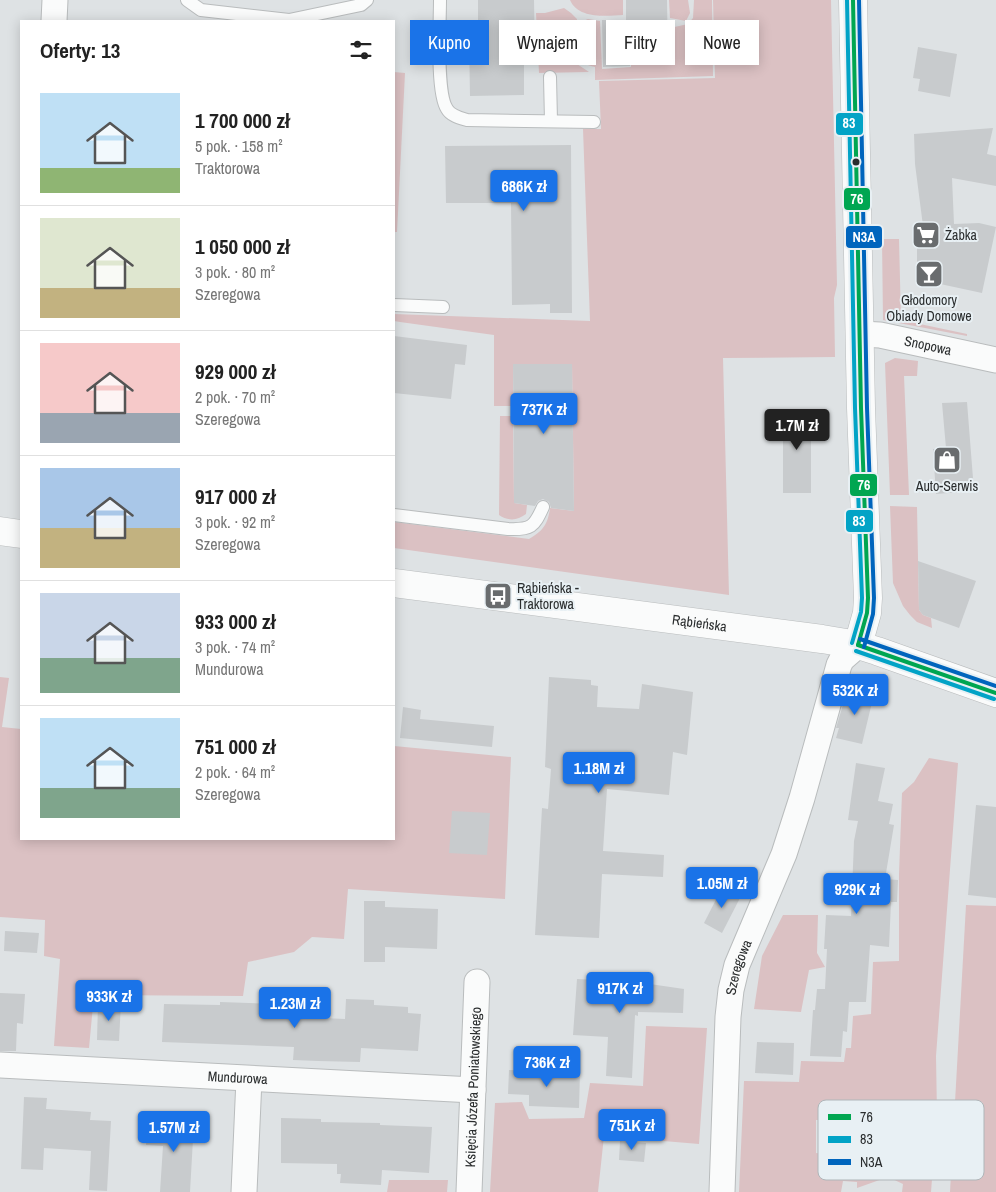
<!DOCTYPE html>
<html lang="pl">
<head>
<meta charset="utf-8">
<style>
  body { margin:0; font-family:"Archivo Narrow",sans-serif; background:#f2f2f2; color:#222; height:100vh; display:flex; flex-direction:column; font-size:19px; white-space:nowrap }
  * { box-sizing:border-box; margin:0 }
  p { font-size:16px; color:#767676 }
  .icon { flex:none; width:28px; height:28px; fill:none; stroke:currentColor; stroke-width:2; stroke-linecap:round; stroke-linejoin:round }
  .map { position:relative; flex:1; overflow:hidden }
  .drawer { position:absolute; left:20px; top:20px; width:375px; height:820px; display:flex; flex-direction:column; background:#fff; border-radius:0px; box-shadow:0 2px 12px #0003 }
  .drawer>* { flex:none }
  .banner { position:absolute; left:410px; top:20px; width:475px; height:45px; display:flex; gap:10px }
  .price { position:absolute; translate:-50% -42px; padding:0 11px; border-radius:5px; background:#1a73e8; color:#fff; font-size:16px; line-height:32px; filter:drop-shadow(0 1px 2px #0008) }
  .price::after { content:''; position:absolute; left:50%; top:30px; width:15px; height:11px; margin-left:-8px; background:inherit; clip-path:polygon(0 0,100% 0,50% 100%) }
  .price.current { background:#222; color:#fff }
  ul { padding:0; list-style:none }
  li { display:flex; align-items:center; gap:15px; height:125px; padding:0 20px }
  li+li { border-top:1px solid #e0e0e0 }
  li span { display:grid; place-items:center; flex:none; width:140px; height:100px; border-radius:0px; color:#555 }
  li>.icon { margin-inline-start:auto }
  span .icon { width:60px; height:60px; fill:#fffc; stroke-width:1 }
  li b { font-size:21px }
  h2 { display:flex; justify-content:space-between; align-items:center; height:60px; padding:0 20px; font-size:21px }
  .tag { padding:0 18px; border-radius:0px; background:#fff; box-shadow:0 2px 12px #0003; font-size:18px; line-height:45px }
  .tag.current { background:#1a73e8; color:#fff }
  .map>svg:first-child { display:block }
</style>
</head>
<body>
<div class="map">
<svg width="996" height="1192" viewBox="0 0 996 1192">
  <rect width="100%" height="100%" fill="#dee2e4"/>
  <g fill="#dbc1c3" fill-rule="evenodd">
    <path d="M570,0h53v15c-17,1 -45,4 -53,-15z"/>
    <path d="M669,0h19l2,13 -4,8 -16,-3z"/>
    <path d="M694,0h18l1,76 -118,4v-13c-4,-1 -9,-2 -12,-5 -5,-6 -2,-29 -2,-37l2,-4 5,-2 12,2 2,48 29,-2v-4l39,-2v-33l18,-4 5,-6z"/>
    <path d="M713,0h118l6,285 -3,13 1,59 -112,1 6,237 -335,-47v-26l135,17c14,-8 19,-15 21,-31l24,3 -2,-147h-59v42h-19v-71l-94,-13 -6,-1v-7l196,7 -7,-192h18l-2,-48 116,-3z"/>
    <path d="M564,8l7,5 6,6 -3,38 3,7 12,8 -50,1 -3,-60h9z"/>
    <path d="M394,72l11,1 -8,159h-3z"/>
    <path d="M882,239h17l2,81 66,14v2l-84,-16z"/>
    <path d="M895,358l23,3 -1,15h-13l5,119h-19l-5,-132z"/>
    <path d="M500,416h13l1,87 13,2 -1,9c-9,7 -18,7 -27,1z"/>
    <path d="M890,506l27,1 2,103 4,5 8,3 1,10 -15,-6 -7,-7 -7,-9 -10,-23z"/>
    <path d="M0,677l9,1 -7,49 19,2v110h373v-93l117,11 -6,142 -157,-10 -4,50 -32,-2 -18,15 -46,10 -5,34 -149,-1 -5,53 -35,-2 6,-87 -16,-3 1,-36 -45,-3z"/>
    <path d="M929,758l29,5 -22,293 1,59 -6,77h-29l1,-8 -15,-7 -31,11v-6l-14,-1 -2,11h-102l5,-111 55,1 2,-21 43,1 2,-14h5l2,-32 18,-2 2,-52 26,-1v-87l3,-81 12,-11zM816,1120l72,1 -1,32 -27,-2 -1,8 -43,-6z"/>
    <path d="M966,905l30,1v286h-46z"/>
    <path d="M783,915h35l-1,38 8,14 -16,3 -8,42 -47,-3 8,-53z"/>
    <path d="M646,1026l61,2 -8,116 -95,-8 -6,56h-108l5,-89 27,-1 7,17 55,-1 6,-35 53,3z"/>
    <path d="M389,1180h59l-1,12h-60z"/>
  </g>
  <g fill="#c8cbcd">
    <path d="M478,0h56l1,58h-11v37l-54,1 -1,-58h9z"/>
    <path d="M626,0h41l1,60 -38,1v5l-27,1 -1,-47h24z"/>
    <path d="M918,47l39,7 -7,43 -32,-6 2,-12 -7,-1z"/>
    <path d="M993,128l-6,26 9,2v30l-44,-8 2,46 25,-1 17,4 -14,66 -65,-14v-53h6l-8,-62 -1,-30z"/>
    <path d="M571,145l1,168h-22v-9l-38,1 -1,-102h-65l-1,-57z"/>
    <path d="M394,336l73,9 -2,20 -10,-1 -4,35 -57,-6z"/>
    <path d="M513,364h59l2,147 -23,-3 -2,-6 -6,-3 -5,2 -3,5 -21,-3z"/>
    <path d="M967,402l7,89 -38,3 -3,-45 13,-1 -4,-45z"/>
    <rect x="783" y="409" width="28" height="84"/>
    <path d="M918,561l58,20 -17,47 -36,-13 -4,-5z"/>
    <path d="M549,677l42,3v5l7,1 -1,21 42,2 3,-25 51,8 -6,63 -14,-3 -4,43 -62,-6 -4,62 61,4 -1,22 -61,-3 -3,64 -64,-3 7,-127 6,1 3,-40 -6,-2z"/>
    <path d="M848,688l26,6 -12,50 -26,-6 3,-10h-3z"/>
    <path d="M403,707l18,3 -1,9 74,7 -2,21 -92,-9z"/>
    <path d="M856,763l29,5 -7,33 15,3 -4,20 5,1 -9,54 13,1 -1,22h-6l-2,45 -19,-2 -4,57h-17l-2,30 -4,-1 -2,26 -31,-1 3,-46h2l2,-21h8l2,-40h-3l2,-34 25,1 3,-75 4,-20 -10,-1z"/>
    <path d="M976,805l20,2v91l-28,-3z"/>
    <path d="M452,811l38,2 -3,42 -38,-2z"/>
    <path d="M723,886l18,10 -19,37 -18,-10z"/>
    <path d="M364,901h21v6l53,2 -1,40 -52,-2v15h-21z"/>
    <path d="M5,931l34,2 -2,20 -33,-2z"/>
    <path d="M619,973l25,3 -1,7 41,6 -1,24 -45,-1v4l-3,-1 -3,63 -26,-2 2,-39 -35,-2 4,-56 41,2z"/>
    <path d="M0,993l25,1 -2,30 -6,-1 -1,28h-16z"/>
    <path d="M346,999l28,1v5l34,2v6l13,1 -3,37 -57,-3 -1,14 -42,-1 -25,-1 1,-13 -132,-5 2,-38 56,1v-3l57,2v12l68,3z"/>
    <path d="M98,1003h23l-2,38 -22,-1z"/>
    <path d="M757,1042l37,1 -1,32 -38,-2z"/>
    <path d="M509,1070l71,2 -1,36 -50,-2v-11l-21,-1z"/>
    <path d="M24,1097l23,1 -1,11 45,3 -1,8 21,1 -4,70 -18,-1 2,-39 -47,-3 -1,22 -22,-1z"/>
    <path d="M165,1117l26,1 -1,21h3l-3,53h-30l3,-46 -17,-1 1,-22 17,1z"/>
    <path d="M281,1118l40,1v3l59,1v2l52,2 -3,46 -47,-3 -1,15 -41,-2 1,-9h-4v-10l-56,-1z"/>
    <path d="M620,1141l26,2 -2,19 -25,-2z"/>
  </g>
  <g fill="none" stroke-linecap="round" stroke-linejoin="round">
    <defs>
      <g id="lane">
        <path d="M187,0l14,10 88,10 72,-15 6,-5"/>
        <path d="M440,0c0,23 -4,93 7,109 4,7 13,9 20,11l127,2"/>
        <path d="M550,77l1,44"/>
        <path d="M394,305l49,2"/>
        <path d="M394,515l114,14c23,1 26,-2 35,-22"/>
      </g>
      <g id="street">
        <path d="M54,21l1,-21"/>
        <path id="s1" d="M860,334l20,1 116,25"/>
        <path id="s2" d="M0,1065l473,25"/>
        <path d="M244,1192l5,-113"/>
        <path id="s3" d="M469,1192l8,-210"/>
        <path id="s4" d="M722,1192l6,-175 3,-27 6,-25 47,-111 18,-56 37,-133 3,-6 16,-14"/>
      </g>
      <g id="secondary">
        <path d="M853,0l8,408 7,190 -1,15 -9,32"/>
        <path d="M0,531l21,3"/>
        <path id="s5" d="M394,583l428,56 36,6 19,6 119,42"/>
      </g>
    </defs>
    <use href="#lane" stroke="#b9bcbd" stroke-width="14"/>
    <use href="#street" stroke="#b9bcbd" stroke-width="27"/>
    <use href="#secondary" stroke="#b9bcbd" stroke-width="29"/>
    <use href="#lane" stroke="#fafbfb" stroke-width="12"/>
    <use href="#street" stroke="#fafbfb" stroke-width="25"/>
    <use href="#secondary" stroke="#fafbfb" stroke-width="28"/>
    <defs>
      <g id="bus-1">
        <path d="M853,0l8,408 7,190 -1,15 -9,32"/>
        <path d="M858,645l138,48"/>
      </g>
      <g id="bus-2">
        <path d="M847,0l8,408 7,190 -1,14 -9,31"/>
        <path d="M856,651l138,48"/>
      </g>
      <g id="bus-3">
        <path d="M859,0l8,408 7,190 -1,16 -9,33"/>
        <path d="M860,639l136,47"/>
      </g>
    </defs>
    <use href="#bus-1" stroke="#e8f0f4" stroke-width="8"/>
    <use href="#bus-2" stroke="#e8f0f4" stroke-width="8"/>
    <use href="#bus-3" stroke="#e8f0f4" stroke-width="8"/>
    <use href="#bus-1" stroke="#00a651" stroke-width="4"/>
    <use href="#bus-2" stroke="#02a3c6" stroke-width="4"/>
    <use href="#bus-3" stroke="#0065bd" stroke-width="4"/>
  </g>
  <defs>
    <symbol id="supermarket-square" viewBox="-11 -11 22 22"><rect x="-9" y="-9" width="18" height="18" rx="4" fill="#696c6e" stroke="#e8f0f4"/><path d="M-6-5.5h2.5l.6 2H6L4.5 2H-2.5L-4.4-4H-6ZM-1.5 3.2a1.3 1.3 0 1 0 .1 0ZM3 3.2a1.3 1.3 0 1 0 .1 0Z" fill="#fff"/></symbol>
    <symbol id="bar-square" viewBox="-11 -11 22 22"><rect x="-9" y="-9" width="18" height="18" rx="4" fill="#696c6e" stroke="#e8f0f4"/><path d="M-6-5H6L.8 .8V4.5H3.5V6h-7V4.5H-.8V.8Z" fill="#fff"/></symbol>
    <symbol id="shop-square" viewBox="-11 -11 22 22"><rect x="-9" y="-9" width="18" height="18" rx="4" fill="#696c6e" stroke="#e8f0f4"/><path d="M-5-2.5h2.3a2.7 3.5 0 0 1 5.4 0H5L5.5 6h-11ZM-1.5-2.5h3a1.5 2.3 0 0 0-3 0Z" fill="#fff"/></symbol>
    <symbol id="bus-square" viewBox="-11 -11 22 22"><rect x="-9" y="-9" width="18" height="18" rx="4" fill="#696c6e" stroke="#e8f0f4"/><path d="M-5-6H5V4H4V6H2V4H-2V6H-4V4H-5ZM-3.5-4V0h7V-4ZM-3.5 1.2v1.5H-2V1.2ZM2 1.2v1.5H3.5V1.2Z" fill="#fff"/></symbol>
  </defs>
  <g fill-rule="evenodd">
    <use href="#supermarket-square" x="910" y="219" width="32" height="32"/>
    <use href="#bar-square" x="913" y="258" width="32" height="32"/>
    <use href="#shop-square" x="931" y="444" width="32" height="32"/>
    <use href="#bus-square" x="482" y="580" width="32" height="32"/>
  </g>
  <circle fill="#2a2d2e" stroke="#e8f0f4" stroke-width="2" cx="856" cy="162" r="4.5"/>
  <g text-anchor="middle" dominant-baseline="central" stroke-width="4" stroke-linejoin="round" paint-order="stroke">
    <g font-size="14" fill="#2a2d2e" stroke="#e8f0f4" text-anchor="start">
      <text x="945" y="235">Żabka</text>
      <text x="929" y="300" text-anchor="middle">Głodomory<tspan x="929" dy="16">Obiady Domowe</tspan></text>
      <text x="947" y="486" text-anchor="middle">Auto-Serwis</text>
      <text x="517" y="588">Rąbieńska -<tspan x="517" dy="16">Traktorowa</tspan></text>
    </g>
    <g font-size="14" fill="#2a2d2e" stroke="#e8f0f4">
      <text stroke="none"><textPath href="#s1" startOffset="69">Snopowa</textPath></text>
      <text stroke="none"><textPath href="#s5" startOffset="308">Rąbieńska</textPath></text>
      <text stroke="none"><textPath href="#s4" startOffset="226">Szeregowa</textPath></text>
      <text stroke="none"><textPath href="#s2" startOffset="238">Mundurowa</textPath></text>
      <text stroke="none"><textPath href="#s3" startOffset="105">Księcia Józefa Poniatowskiego</textPath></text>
    </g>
  </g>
  <rect x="818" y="1100" width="166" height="80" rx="8" fill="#e8f0f4" stroke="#afb6b9" stroke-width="1"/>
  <rect x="828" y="1114" width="23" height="6" fill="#00a651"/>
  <rect x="828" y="1136" width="23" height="7" fill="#02a3c6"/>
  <rect x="828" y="1159" width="23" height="6" fill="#0065bd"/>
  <g font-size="14" fill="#2a2d2e">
    <text x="860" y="1122">76</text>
    <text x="860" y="1144">83</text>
    <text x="860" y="1167">N3A</text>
  </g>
  <g stroke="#e8f0f4" stroke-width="2">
    <rect x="835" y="112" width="29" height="24" rx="5" fill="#02a3c6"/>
    <rect x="843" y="187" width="28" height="24" rx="5" fill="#00a651"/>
    <rect x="845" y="225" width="38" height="24" rx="5" fill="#0065bd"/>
    <rect x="849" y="473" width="29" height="24" rx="5" fill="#00a651"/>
    <rect x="845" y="509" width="29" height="24" rx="5" fill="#02a3c6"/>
  </g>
  <g font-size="14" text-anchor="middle" font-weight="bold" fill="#fff">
    <text x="849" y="128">83</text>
    <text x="857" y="204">76</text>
    <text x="864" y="242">N3A</text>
    <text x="864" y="490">76</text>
    <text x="859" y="526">83</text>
  </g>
</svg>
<b class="price" style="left:524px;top:212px">686K zł</b>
<b class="price" style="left:544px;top:435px">737K zł</b>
<b class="price current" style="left:797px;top:451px">1.7M zł</b>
<b class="price" style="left:855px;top:716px">532K zł</b>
<b class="price" style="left:599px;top:794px">1.18M zł</b>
<b class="price" style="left:722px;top:909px">1.05M zł</b>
<b class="price" style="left:857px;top:915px">929K zł</b>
<b class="price" style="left:620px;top:1014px">917K zł</b>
<b class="price" style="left:109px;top:1022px">933K zł</b>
<b class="price" style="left:295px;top:1029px">1.23M zł</b>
<b class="price" style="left:547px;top:1088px">736K zł</b>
<b class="price" style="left:632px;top:1151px">751K zł</b>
<b class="price" style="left:174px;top:1153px">1.57M zł</b>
<div class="banner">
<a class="tag current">Kupno</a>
<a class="tag">Wynajem</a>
<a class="tag">Filtry</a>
<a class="tag">Nowe</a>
</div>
<section class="drawer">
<h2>Oferty: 13<svg class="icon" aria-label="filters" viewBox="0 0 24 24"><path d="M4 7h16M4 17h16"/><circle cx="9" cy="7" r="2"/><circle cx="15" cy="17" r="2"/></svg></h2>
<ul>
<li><span style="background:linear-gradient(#bfe0f5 75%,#8fb573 0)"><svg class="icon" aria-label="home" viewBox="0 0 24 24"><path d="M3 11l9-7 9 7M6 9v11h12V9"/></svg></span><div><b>1 700 000 zł</b><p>5 pok. · 158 m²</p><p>Traktorowa</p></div></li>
<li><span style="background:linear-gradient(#dfe7d0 70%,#c2b280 0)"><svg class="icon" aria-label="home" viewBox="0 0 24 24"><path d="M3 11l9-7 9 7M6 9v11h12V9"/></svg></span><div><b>1 050 000 zł</b><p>3 pok. · 80 m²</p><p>Szeregowa</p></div></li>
<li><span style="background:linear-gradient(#f6c9c9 70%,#9aa5b1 0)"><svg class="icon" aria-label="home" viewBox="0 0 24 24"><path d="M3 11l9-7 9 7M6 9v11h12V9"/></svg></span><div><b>929 000 zł</b><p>2 pok. · 70 m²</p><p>Szeregowa</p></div></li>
<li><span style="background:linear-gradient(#a9c7e8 60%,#c2b280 0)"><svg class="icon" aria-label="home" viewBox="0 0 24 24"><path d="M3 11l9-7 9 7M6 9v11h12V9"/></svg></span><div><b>917 000 zł</b><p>3 pok. · 92 m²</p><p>Szeregowa</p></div></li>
<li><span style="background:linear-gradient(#c9d6e8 65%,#7fa58c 0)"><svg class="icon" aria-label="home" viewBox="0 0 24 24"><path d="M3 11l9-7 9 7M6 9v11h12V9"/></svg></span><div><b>933 000 zł</b><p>3 pok. · 74 m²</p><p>Mundurowa</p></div></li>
<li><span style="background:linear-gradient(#bfe0f5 70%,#7fa58c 0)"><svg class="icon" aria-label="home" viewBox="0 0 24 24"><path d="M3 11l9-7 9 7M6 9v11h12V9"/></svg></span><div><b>751 000 zł</b><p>2 pok. · 64 m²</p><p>Szeregowa</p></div></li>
</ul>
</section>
</div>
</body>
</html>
